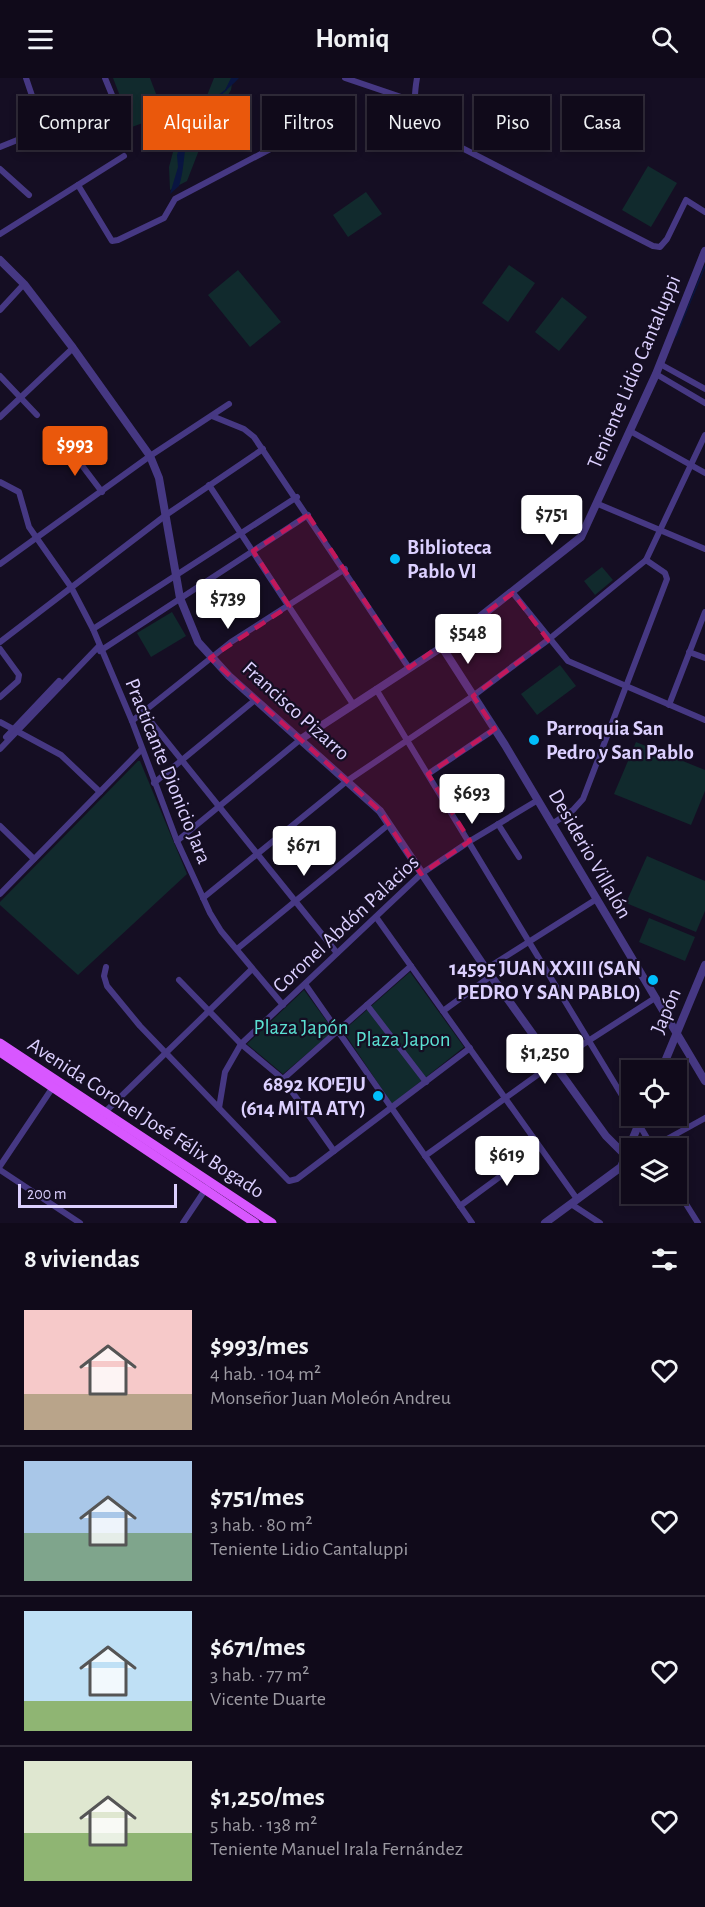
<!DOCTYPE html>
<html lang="es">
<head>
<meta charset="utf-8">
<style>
  body { margin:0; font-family:"Alegreya Sans",sans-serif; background:#1e1827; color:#f1f3f6; height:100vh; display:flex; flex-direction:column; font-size:22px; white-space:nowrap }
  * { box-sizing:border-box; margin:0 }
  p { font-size:20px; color:#9c9aa2 }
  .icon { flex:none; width:33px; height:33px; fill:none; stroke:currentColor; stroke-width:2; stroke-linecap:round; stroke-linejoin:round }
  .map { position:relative; height:1145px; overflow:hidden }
  .details { display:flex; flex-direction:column; background:#100a1a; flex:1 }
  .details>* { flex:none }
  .hud { position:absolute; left:18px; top:18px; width:669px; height:54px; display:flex; gap:12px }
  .controls { position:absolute; left:621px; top:982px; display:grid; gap:12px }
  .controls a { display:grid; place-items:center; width:66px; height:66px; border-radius:0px; background:#100a1a; box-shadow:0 3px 9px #0003,0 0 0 2px #302b39; font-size:30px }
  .scale { position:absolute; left:18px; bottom:15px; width:159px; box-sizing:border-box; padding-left:6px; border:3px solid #dcd0ff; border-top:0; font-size:16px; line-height:21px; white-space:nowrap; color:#dcd0ff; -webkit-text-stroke:4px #150e23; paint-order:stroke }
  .price { position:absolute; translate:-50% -51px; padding:0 14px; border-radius:6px; background:#fff; color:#222; font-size:20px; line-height:39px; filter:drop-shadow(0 2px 3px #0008) }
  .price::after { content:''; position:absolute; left:50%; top:36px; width:18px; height:14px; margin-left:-9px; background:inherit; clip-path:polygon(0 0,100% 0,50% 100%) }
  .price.active { background:#ea580c; color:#fff }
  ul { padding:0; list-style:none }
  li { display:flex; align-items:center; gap:18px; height:150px; padding:0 24px }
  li+li { border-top:2px solid #302b39 }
  li span { display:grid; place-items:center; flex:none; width:168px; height:120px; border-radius:0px; color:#555 }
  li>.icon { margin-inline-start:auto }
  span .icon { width:72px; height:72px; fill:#fffc; stroke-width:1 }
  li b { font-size:26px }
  h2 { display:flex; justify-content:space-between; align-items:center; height:72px; padding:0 24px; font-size:26px }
  .chip { padding:0 21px; border-radius:0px; background:#100a1a; box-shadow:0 3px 9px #0003,0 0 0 2px #302b39; font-size:21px; line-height:54px }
  .chip.active { background:#ea580c; color:#fff }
  header { display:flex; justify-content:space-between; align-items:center; height:78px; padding:0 24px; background:#100a1a; font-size:27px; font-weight:600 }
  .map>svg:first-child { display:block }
</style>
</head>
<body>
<header><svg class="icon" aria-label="menu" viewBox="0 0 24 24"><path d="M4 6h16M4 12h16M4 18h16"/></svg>Homiq<svg class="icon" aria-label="search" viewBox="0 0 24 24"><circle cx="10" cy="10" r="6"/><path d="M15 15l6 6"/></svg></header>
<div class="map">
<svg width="705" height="1145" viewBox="0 0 705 1145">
  <rect width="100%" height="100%" fill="#150e23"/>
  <g fill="#112a2d">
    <path d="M113,0h37l14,37 -32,12z"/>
    <path d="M214,0h19l-2,12 -25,42 -19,49 -17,9 -1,-23 4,-15 19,-36 10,-8z"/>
    <path d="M648,88l29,17 -26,44 -29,-17z"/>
    <path d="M366,114l16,22 -34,23 -15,-22z"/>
    <path d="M509,187l26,18 -27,39 -26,-19z"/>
    <path d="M238,192l43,52 -31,25 -42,-52z"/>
    <path d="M562,219l25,20 -28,34 -24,-19z"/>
    <path d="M602,489l11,13 -18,15 -11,-14z"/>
    <path d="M172,534l14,24 -35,21 -14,-24z"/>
    <path d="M560,587l16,21 -39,29 -16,-21z"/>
    <path d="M636,664l69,28v21l-14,34 -77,-31z"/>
    <path d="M138,683h2l47,113 -109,101 -78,-70v-3z"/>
    <path d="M647,778l58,25v30l-9,21 -70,-29z"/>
    <path d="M649,840l46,19 -10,24 -46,-19z"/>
    <path d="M410,894l54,75 -72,57 -49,-73z"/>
    <path d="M304,912l30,41 -51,43 -36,-30z"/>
  </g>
  <path fill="#091541" d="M231,0h8c-11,12 -46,40 -50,54 -6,18 -4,36 -10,54l-9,8 8,-27 -1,-12 9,-26 27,-30 11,-7z"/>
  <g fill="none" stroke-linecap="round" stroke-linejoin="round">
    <g stroke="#091541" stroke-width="1.5">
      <path d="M218,18l8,-6"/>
      <path d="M676,258l29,-70"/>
    </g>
    <g stroke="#463883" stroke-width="6">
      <path d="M26,0l18,53"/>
      <path d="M105,0l21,51"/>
      <path d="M345,0l68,23"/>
      <path d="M417,0c-4,23 -4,38 14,54l222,114 7,1 7,-8 19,-39 19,12"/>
      <path d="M0,69l114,-46"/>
      <path d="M0,91l29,26"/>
      <path d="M78,107l34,56 6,-1 46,-22 11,-19 160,-84"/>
      <path d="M0,156l124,-78"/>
      <path d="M0,232l24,-26"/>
      <path d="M660,286l45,25"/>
      <path d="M656,296l49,29"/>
      <path d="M0,298l37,39"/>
      <path d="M212,338l32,13 10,8 155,231"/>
      <path d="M0,339l73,-69"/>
      <path d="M630,353l75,42"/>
      <path d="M68,369l34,45"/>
      <path d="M0,404l19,10 10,35 42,60 22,42 39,92 45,120 33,72 11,18 62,74"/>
      <path d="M209,407l144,219"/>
      <path d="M598,426l107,45"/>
      <path d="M0,486l150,-108 79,-52"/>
      <path d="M513,515l55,68 137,59"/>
      <path d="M93,551l204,-132"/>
      <path d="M0,564l166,-127 97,-66"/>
      <path d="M0,571l19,26 -1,6 -18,16"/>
      <path d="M100,573l208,-136"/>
      <path d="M689,574l16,6"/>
      <path d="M376,611l256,423"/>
      <path d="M669,627l36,-93"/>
      <path d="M143,634l194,241"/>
      <path d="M132,643l99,-79 114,-73"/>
      <path d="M0,644l61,33 39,37"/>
      <path d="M6,659l53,-56"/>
      <path d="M0,671l99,-103"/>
      <path d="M428,696l67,-45"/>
      <path d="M154,705l101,-83"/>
      <path d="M498,746l21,33"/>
      <path d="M552,746l21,-14 10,-11 84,-220 -2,-6 -19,-13"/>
      <path d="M0,748l34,33"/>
      <path d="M177,763l124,-102"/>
      <path d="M0,816l142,-145"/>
      <path d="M203,820l144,-117 126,-85 75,-56 98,-80 59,-125"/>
      <path d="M376,839l201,282"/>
      <path d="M237,871l151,-124"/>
      <path d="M106,889l-2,9 3,10 33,40 149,155 8,-2 173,-131"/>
      <path d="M486,891l109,-69"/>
      <path d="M179,902l62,64 42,35 51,72"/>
      <path d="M305,906l167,239"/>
      <path d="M367,927l59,77"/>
      <path d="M443,933l48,-35"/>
      <path d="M283,1001l128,-113"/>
      <path d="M219,1030l6,-36 16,-28 180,-170 49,-33 68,-41"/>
      <path d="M102,1037l150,-146"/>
      <path d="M634,1038l19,32"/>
      <path d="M649,1071l56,-31"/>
      <path d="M425,1078l129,-93 101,-65"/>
      <path d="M0,1088l55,-82"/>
      <path d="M0,1092l80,53"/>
      <path d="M676,1110l22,35"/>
      <path d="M571,1126l29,19"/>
      <path d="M460,1128l79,-58"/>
      <path d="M183,1145l24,-36"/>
    </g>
    <g stroke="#463883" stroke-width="8">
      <path d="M0,182l24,24 49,64 77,108 9,22 21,120 18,44 31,34 151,135 106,158 99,138 21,29 25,25"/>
      <path d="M442,569l63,98 200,336"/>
      <path d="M301,661l141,-92 139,-110 75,-163 49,-123"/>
      <path d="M661,993l44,-106"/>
      <path d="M545,1145l76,-56 21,-51"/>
    </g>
    <g stroke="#d857ff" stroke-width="9">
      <path d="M0,965l272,180"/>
      <path d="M0,974l255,171"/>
    </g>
  </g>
  <path fill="#c2185b" fill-opacity="0.2" stroke="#c2185b" stroke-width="4.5" stroke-dasharray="12 8" stroke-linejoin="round" d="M308,437l101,153 104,-75 35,47 -75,56 22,33 -67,45 42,67 -49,33 -41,-63 -170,-153 79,-52 -36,-55z"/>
  <g fill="#00befb" stroke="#150e23" stroke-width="2">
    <circle cx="395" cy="481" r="6"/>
    <circle cx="534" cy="662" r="6"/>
    <circle cx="653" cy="902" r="6"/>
    <circle cx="378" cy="1018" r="6"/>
  </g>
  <g text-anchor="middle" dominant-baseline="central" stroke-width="4.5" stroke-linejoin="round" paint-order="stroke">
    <g font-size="21" fill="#dcd0ff" stroke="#150e23">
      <text transform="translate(634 294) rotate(-67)">Teniente Lidio Cantaluppi</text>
      <text transform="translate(296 633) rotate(42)">Francisco Pizarro</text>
      <text transform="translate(168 693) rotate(68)">Practicante Dionicio Jara</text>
      <text transform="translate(590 776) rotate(60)">Desiderio Villalón</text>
      <text transform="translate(346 846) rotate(-43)">Coronel Abdón Palacios</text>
      <text transform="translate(666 933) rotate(-67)">Japón</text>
      <text transform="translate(146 1040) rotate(33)">Avenida Coronel José Félix Bogado</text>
    </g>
    <g font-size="21" font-weight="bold" fill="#dcd0ff" stroke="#150e23" text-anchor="start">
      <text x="407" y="469">Biblioteca<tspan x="407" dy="24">Pablo VI</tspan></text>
      <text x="546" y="650">Parroquia San<tspan x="546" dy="24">Pedro y San Pablo</tspan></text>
      <text x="641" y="890" text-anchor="end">14595 JUAN XXIII (SAN<tspan x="641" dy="24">PEDRO Y SAN PABLO)</tspan></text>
      <text x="366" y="1006" text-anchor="end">6892 KO'EJU<tspan x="366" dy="24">(614 MITA ATY)</tspan></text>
    </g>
    <g font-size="21" fill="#5be0d2" stroke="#150e23">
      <text x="301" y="949">Plaza Japón</text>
      <text x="403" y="961">Plaza Japon</text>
    </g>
  </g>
</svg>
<div class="controls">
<a><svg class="icon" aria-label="locate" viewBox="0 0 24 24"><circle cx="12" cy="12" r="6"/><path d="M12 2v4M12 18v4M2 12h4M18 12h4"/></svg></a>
<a><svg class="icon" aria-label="layers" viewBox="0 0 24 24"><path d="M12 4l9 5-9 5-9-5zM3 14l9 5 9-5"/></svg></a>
</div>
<div class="scale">200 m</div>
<b class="price active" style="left:75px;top:399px">$993</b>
<b class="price" style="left:552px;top:468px">$751</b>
<b class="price" style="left:228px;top:552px">$739</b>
<b class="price" style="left:468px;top:587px">$548</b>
<b class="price" style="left:472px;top:747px">$693</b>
<b class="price" style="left:304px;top:799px">$671</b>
<b class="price" style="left:545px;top:1007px">$1,250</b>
<b class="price" style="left:507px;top:1109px">$619</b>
<div class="hud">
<a class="chip">Comprar</a>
<a class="chip active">Alquilar</a>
<a class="chip">Filtros</a>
<a class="chip">Nuevo</a>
<a class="chip">Piso</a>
<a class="chip">Casa</a>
</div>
</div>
<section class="details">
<h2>8 viviendas<svg class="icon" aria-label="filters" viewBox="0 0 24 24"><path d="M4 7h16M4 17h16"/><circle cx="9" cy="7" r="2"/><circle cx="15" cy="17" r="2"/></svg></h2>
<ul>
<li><span style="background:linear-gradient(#f6c9c9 70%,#b9a48a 0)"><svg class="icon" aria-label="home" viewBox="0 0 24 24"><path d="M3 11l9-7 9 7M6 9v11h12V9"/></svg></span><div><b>$993/mes</b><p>4 hab. · 104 m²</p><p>Monseñor Juan Moleón Andreu</p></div><svg class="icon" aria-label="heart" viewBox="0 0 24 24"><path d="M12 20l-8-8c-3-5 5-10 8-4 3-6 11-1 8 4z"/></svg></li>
<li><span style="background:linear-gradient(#a9c7e8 60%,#7fa58c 0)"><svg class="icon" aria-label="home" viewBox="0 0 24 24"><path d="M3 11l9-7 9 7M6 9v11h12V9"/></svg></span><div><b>$751/mes</b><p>3 hab. · 80 m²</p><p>Teniente Lidio Cantaluppi</p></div><svg class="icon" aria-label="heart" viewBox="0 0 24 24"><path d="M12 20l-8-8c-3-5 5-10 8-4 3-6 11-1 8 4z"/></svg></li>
<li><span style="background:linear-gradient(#bfe0f5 75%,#8fb573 0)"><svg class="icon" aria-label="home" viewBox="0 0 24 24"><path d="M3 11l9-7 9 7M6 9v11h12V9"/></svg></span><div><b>$671/mes</b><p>3 hab. · 77 m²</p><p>Vicente Duarte</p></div><svg class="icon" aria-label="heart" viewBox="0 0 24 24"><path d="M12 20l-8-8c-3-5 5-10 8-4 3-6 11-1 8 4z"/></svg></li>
<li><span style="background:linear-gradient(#dfe7d0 60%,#8fb573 0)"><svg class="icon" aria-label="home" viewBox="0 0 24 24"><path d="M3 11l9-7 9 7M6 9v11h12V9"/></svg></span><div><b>$1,250/mes</b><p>5 hab. · 138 m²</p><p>Teniente Manuel Irala Fernández</p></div><svg class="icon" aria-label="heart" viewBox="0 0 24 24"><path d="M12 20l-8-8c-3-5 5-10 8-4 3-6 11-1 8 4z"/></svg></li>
</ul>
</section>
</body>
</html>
